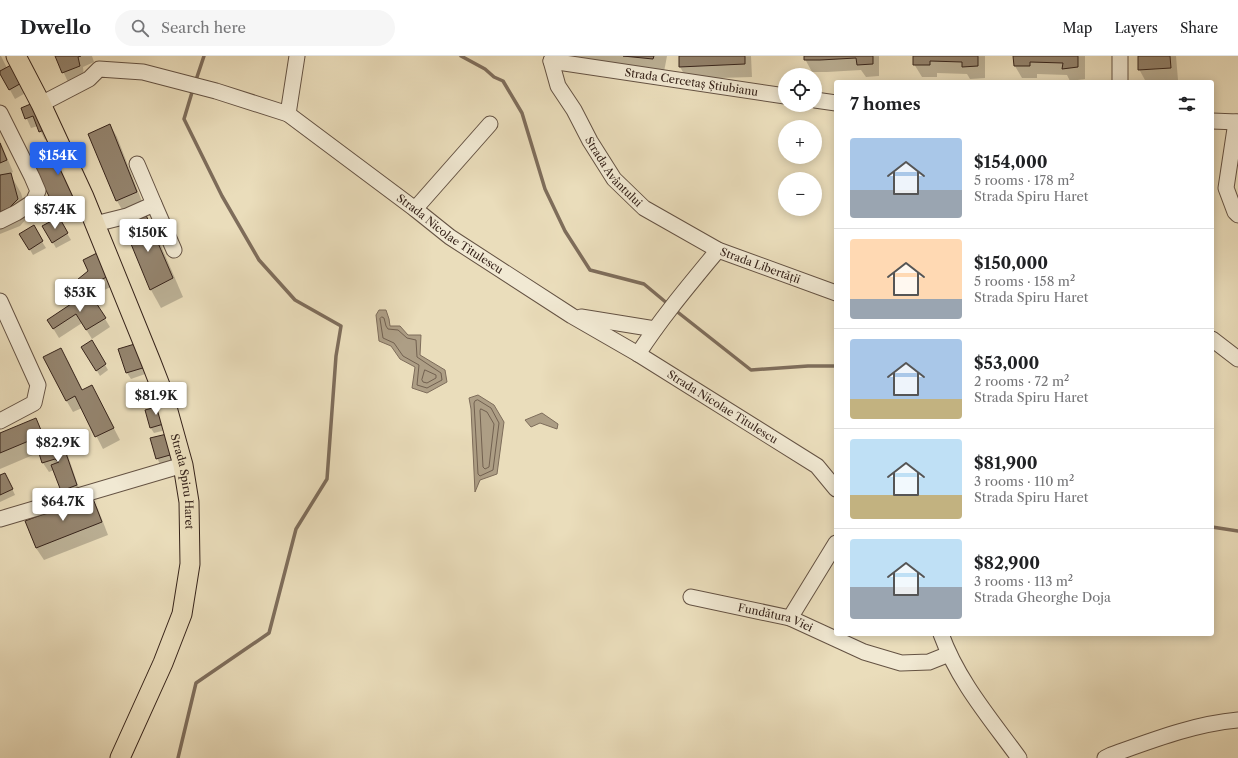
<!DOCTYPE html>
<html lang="en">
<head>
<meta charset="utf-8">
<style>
  body { margin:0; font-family:"Libre Caslon Text",serif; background:#f6f6f6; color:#202124; height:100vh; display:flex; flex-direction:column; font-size:15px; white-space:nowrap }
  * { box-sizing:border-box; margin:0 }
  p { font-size:13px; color:#757577 }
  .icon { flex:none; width:22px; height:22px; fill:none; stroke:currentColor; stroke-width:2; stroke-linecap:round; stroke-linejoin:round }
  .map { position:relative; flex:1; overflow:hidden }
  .side { position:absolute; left:834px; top:24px; width:380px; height:556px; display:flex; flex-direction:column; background:#fff; border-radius:4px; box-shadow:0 2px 10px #0003 }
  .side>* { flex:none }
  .fabs { position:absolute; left:778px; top:12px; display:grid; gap:8px }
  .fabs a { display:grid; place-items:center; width:44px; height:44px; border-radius:50%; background:#fff; box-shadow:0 2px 10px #0003; font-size:20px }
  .price { position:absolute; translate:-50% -34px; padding:0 9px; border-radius:4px; background:#fff; color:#222; font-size:13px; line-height:26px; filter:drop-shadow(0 1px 2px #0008) }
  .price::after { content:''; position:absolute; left:50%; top:24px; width:12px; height:9px; margin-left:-6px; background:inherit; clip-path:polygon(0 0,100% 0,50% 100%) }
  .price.current { background:#2563eb; color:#fff }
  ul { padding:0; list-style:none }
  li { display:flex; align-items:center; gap:12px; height:100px; padding:0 16px }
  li+li { border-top:1px solid #e0e0e0 }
  li span { display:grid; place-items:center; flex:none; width:112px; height:80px; border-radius:4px; color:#555 }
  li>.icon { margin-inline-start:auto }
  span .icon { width:48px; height:48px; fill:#fffc; stroke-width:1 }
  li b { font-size:17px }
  h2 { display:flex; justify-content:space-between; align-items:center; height:48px; padding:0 16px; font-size:17px }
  header { display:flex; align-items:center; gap:24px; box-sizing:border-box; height:56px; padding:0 20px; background:#fff; border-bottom:1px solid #e0e0e0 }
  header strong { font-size:19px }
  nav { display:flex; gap:22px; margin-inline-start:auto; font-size:14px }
  .search { width:280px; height:36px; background:#f6f6f6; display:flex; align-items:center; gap:10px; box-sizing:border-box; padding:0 14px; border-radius:22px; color:#757577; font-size:15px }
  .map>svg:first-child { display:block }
</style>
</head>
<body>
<header>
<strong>Dwello</strong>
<div class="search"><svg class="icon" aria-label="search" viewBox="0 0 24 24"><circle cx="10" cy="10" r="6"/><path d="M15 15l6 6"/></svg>Search here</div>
<nav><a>Map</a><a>Layers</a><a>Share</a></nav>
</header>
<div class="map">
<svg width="1238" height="702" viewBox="0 0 1238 702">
  <rect width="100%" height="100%" fill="#eaddbb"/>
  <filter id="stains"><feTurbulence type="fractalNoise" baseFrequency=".005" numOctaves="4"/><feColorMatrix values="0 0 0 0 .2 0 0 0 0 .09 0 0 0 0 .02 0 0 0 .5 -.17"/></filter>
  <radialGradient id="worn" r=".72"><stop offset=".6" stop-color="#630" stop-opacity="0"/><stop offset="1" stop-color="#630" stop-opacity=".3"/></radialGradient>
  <g fill="#ad9e85" stroke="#7e6d5b">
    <path d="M379,254h7l3,9 1,7h10l8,9h13l-1,20 25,15 2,12 -20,11 -15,-5 3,-21 -15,-8 -9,-13 -12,-5 -3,-26z"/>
    <path d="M478,339l16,10 10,17 -7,52 -17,6 -5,12 -4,-83 -2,-11z"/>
    <path d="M542,357l16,11 -1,5 -17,-6 -9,4 -6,-7z"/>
  </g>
  <g fill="#0003">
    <path d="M0,0h1l6,12 31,18 -23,13 -15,-27z"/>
    <path d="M56,0h36l2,6 -11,5 1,9 -16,6z"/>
    <path d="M567,0h100l-4,21z"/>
    <path d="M680,0h71l1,21 -65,2 -7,-12z"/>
    <path d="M805,0h74v20l-13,1 -5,-7 -34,2h-15l-7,-13z"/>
    <path d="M914,0h71v22l-15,1 -3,-5 -30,-1v4h-15l-8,-13z"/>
    <path d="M1014,0h71v23l-15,2 -3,-6 -30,-1v4h-15l-7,-12z"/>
    <path d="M1139,0h37l2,24 -32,2 -7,-13z"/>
    <path d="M22,52l38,26 -15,6 -7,-14 -7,2z"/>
    <path d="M110,69l7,12 26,67 -19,9 -7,-12 -27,-67z"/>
    <path d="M0,85l13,31 -3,2 11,19 7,24 -8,9 -20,8z"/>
    <path d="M32,103l62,44 -32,15z"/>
    <path d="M146,160l10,18 27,63 -22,11 -10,-18 -25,-63z"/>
    <path d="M58,162l13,22 -15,8 -12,-21z"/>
    <path d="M33,171l13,21 -13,7 -12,-21z"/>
    <path d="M89,215l35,10 -33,15 19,31 -18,12 -10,-16 -23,15 -11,-18 29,-18 -9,-14z"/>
    <path d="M92,286l16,28 -8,6 -17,-29z"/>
    <path d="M119,294h22l7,23 -17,6 -4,-6z"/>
    <path d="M68,305l14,30 16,7 22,42 -17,9 -21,-41 -9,4 -7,-12z"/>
    <path d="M162,350l8,23 -16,4 -4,-6z"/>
    <path d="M36,364l12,24 12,-4 6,10 15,44 -14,6 -5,-9 -8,-21 -5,2 -6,-9 -3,-11 -40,17v-34z"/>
    <path d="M151,383l28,20 -19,5 -3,-6z"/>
    <path d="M0,420l8,4 7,15 -15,7z"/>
    <path d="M91,441l7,12 10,26 -64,25 -8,-12 -10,-26z"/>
  </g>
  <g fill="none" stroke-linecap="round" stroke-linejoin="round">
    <g stroke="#726150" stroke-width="1">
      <path d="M382,261l2,1 2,8 2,3 10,1 9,8 9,2 1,17 24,16 1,7 -15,8 -10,-3 2,-20 -16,-9 -9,-13 -11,-5 -3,-19z"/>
      <path d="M425,314l11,5v3l-9,5 -4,-1 -1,-2z"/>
      <path d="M478,344l13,8 8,15 -6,47 -13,6 -2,-2 -4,-71 1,-2z"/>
      <path d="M481,353l6,3 7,12 -5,43 -4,2 -2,-2 -3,-56z"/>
    </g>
    <g stroke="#7e6d5b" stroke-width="3.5">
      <path d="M461,0l24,13 9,8 9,4 19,32 23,76 20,42 25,39 54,14 24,20"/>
      <path d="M195,27l9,-27"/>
      <path d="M675,254l76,60 57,-4h28"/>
      <path d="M1212,471l26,4"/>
      <path d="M178,702l18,-75 73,-50 27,-104 31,-50 9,-123 5,-30 -46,-26 -36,-40 -37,-64 -38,-77 9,-30"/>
    </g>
  </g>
  <g fill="#94846e" stroke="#37241b">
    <path d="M55,0h26l-3,1 2,9 -18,7z"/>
    <path d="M623,0h31l-1,3z"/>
    <path d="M679,0h66v8l-66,3z"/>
    <path d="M804,0h69v8l-16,1 -1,-7 -36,2h-16z"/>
    <path d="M913,0h65v10l-16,1v-5l-32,-1v4h-17z"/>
    <path d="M1013,0h65v11l-16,2 1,-6 -33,-1v4h-16z"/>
    <path d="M1138,0h32l1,12 -33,2z"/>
    <path d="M24,2l10,18 -25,14 -9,-16v-3z"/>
    <path d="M45,42l11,27 -17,7 -6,-16 -8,3 -4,-11z"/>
    <path d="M110,68l27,68 -21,9 -28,-67z"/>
    <path d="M0,87l7,17 -7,3z"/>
    <path d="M59,89l29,46 -34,15 -24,-47z"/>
    <path d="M11,117l7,26 -9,9 -9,4v-37z"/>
    <path d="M146,159l27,63 -23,12 -26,-63z"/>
    <path d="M59,161l9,16 -16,10 -10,-17z"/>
    <path d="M34,169l9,16 -14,9 -10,-16z"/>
    <path d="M103,194l16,21 -47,23 -5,-6 21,-17 -5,-11z"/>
    <path d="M89,236l17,26 -20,12 -10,-16 -23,15 -6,-9z"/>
    <path d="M92,284l14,24 -10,7 -15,-24z"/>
    <path d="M138,287l8,24 -20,6 -8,-24z"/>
    <path d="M61,292l21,42 10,-5 22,43 -19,9 -20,-41 -9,5 -23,-44z"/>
    <path d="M163,349l4,18 -17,5 -5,-18z"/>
    <path d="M36,362l7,17 -43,18v-20z"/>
    <path d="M171,377l6,20 -21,6 -6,-21z"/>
    <path d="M61,383l16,46 -16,6 -10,-26 8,-3 -4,-3 -13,4 -5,-16z"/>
    <path d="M5,417l8,16 -13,6v-20z"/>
    <path d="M92,440l10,26 -66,26 -11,-27z"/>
  </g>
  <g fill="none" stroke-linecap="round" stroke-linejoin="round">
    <defs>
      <g id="minor">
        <path id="s1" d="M553,0l-2,5 7,25 16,24 16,31 24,38 30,29 74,42 118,43"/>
        <path d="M1120,0v26"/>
        <path id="s2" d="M551,5l234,35"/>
        <path d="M815,44l21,3"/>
        <path id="s3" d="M41,48l48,-25 10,-10 44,3 73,19 72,23 127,95 35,28 122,79 66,38 179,112 19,23"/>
        <path d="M0,57l32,64 6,14 -5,11 -17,11 -16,8"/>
        <path d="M288,58l9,-58"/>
        <path d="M1212,65l26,1"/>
        <path d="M1236,66l-10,66 9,24 3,3"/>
        <path d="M137,108l17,40"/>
        <path d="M415,153l75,-85"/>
        <path d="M95,168l32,-8 27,-12 20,46"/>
        <path d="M0,245l38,84 -4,18 -34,18"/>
        <path d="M581,261l74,12"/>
        <path d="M1212,283l26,20"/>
        <path d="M638,298c24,-37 52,-70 80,-104"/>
        <path d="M0,463l183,-54"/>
        <path id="s4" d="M691,541l99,21 74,34 37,11 28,-1 20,-8"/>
        <path d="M790,562l46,-75"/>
        <path d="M941,578c17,47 49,84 78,124"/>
        <path d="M1105,702l6,-3c42,-15 83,-31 127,-35"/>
      </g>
      <g id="major">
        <path id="s5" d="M16,0l25,48 43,93 67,165 12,31 20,72 6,37 1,62 -8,50 -19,49 -43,95"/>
      </g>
    </defs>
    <use href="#minor" stroke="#645243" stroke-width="17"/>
    <use href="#major" stroke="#37241b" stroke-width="21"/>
    <use href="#minor" stroke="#f1e9d3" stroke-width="15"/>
    <use href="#major" stroke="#eaddbb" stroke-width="19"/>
  </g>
  <g text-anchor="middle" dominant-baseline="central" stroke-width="3.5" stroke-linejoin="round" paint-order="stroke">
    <g font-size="11" fill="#37241b" stroke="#f1e9d3">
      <text stroke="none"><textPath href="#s2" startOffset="142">Strada Cercetaș Știubianu</textPath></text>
      <text stroke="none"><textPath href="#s1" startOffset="134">Strada Avântului</textPath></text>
      <text stroke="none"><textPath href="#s3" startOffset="465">Strada Nicolae Titulescu</textPath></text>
      <text stroke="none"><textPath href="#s1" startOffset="312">Strada Libertății</textPath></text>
      <text stroke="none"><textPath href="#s3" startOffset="788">Strada Nicolae Titulescu</textPath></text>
      <text stroke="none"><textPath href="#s5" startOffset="459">Strada Spiru Haret</textPath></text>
      <text stroke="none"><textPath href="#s4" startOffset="87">Fundătura Viei</textPath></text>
    </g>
  </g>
  <rect width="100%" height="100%" filter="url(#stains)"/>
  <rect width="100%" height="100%" fill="url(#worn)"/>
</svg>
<div class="fabs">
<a><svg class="icon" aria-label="locate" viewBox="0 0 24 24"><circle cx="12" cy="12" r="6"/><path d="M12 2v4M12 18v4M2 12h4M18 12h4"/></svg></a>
<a>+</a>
<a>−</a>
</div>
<b class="price current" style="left:58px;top:120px">$154K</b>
<b class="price" style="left:55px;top:174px">$57.4K</b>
<b class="price" style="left:148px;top:197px">$150K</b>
<b class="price" style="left:80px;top:257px">$53K</b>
<b class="price" style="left:156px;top:360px">$81.9K</b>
<b class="price" style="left:58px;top:407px">$82.9K</b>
<b class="price" style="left:63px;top:466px">$64.7K</b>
<section class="side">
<h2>7 homes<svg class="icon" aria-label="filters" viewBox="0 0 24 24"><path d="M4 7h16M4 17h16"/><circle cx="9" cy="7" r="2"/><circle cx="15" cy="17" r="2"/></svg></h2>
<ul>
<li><span style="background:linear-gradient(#a9c7e8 65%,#9aa5b1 0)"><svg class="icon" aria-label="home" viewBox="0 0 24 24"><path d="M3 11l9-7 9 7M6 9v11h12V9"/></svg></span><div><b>$154,000</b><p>5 rooms · 178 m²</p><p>Strada Spiru Haret</p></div></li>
<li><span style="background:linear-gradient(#ffd9b3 75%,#9aa5b1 0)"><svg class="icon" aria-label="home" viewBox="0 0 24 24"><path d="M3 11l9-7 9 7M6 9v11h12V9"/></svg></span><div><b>$150,000</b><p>5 rooms · 158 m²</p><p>Strada Spiru Haret</p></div></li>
<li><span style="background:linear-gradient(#a9c7e8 75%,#c2b280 0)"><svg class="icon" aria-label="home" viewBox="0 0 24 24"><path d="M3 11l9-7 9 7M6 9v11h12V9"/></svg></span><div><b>$53,000</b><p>2 rooms · 72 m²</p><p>Strada Spiru Haret</p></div></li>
<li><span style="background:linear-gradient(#bfe0f5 70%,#c2b280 0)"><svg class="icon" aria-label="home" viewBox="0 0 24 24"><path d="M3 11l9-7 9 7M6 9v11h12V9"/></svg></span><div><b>$81,900</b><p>3 rooms · 110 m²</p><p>Strada Spiru Haret</p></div></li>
<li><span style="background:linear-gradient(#bfe0f5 60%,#9aa5b1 0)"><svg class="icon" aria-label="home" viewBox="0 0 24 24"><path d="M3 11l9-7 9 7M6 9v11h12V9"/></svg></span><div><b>$82,900</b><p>3 rooms · 113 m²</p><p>Strada Gheorghe Doja</p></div></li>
</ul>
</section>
</div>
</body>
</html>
